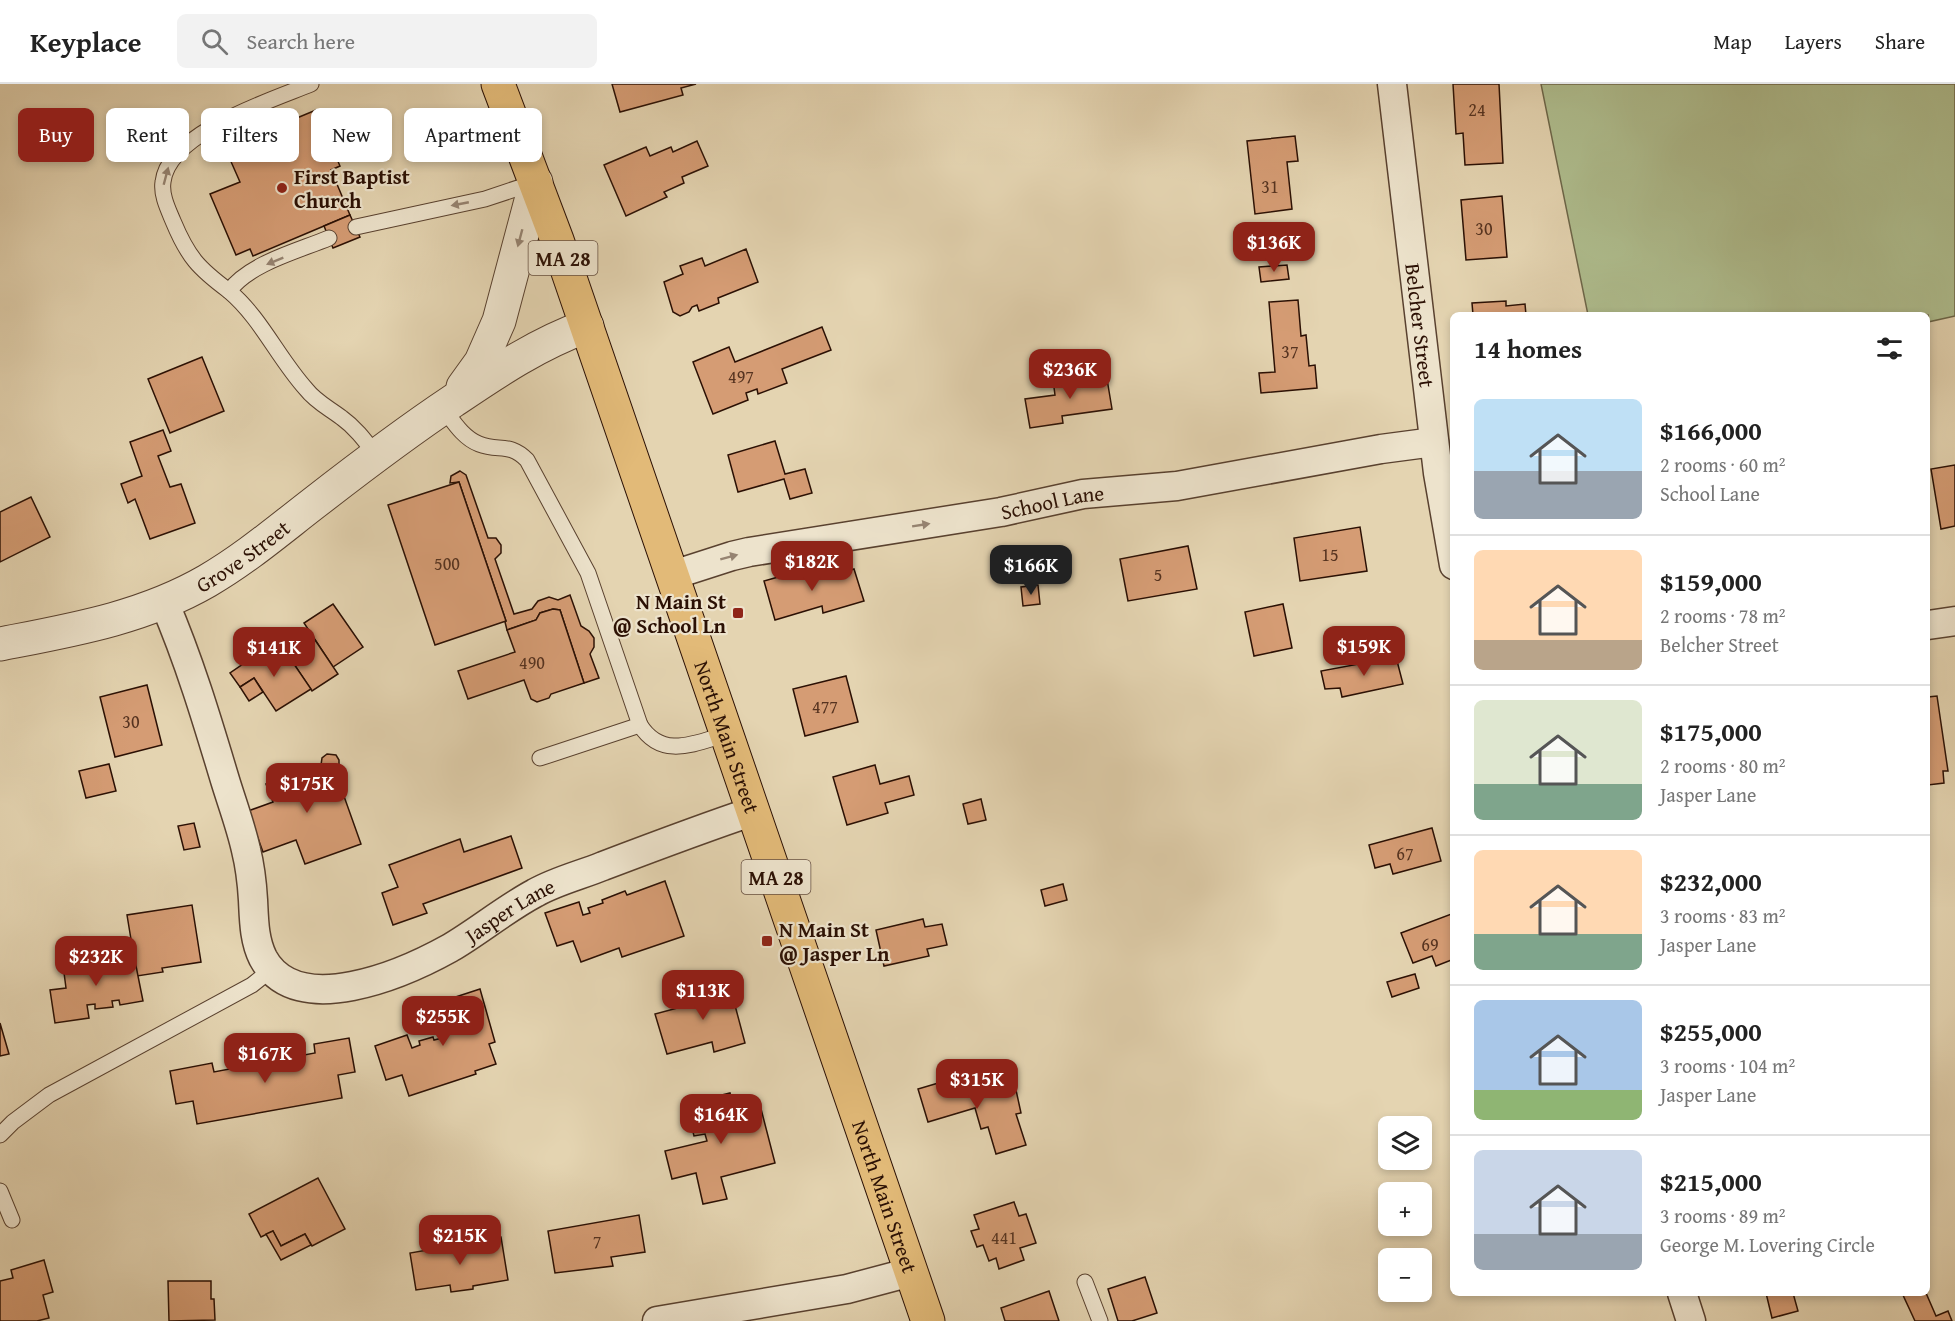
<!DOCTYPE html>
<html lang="en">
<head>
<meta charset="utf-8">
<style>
  body { margin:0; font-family:"Gentium Book Plus",serif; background:#f2f2f2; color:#222; height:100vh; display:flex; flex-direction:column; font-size:22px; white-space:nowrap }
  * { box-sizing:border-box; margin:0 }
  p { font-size:20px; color:#767676 }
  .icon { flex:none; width:33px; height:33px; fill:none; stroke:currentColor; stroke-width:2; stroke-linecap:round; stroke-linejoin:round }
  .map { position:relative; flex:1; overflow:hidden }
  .side { position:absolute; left:1450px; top:228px; width:480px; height:984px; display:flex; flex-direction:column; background:#fff; border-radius:9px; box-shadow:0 3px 9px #0003 }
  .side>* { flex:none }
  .hud { position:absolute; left:18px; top:24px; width:570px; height:54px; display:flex; gap:12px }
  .buttons { position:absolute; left:1378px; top:1032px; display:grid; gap:12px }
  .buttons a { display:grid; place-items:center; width:54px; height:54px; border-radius:9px; background:#fff; box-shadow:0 3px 9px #0003; font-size:30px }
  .price { position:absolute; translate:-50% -51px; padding:0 14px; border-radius:12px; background:#8f2418; color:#fff; font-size:20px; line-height:39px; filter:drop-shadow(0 2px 3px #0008) }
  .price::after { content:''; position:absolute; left:50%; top:36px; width:18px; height:14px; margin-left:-9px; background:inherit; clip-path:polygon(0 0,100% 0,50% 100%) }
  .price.selected { background:#222; color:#fff }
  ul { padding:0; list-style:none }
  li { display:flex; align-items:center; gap:18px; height:150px; padding:0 24px }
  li+li { border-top:2px solid #e0e0e0 }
  li span { display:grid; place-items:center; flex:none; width:168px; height:120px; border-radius:9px; color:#555 }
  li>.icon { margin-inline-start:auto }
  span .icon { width:72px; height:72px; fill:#fffc; stroke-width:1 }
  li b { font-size:26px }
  h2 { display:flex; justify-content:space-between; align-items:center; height:72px; padding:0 24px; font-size:26px }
  .chip { padding:0 21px; border-radius:9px; background:#fff; box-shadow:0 3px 9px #0003; font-size:21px; line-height:54px }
  .chip.selected { background:#8f2418; color:#fff }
  header { display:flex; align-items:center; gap:36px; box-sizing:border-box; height:84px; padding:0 30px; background:#fff; border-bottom:2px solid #e0e0e0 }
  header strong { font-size:28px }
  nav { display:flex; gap:33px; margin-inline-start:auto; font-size:21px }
  .search { width:420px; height:54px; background:#f2f2f2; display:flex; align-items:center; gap:15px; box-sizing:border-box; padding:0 21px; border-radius:9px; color:#767676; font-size:22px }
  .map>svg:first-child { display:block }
</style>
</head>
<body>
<header>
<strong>Keyplace</strong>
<div class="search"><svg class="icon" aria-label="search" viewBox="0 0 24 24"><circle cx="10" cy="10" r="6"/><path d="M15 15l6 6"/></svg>Search here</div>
<nav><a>Map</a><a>Layers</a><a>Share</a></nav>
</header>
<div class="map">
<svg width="1955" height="1237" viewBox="0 0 1955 1237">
  <rect width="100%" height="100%" fill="#e4d4b1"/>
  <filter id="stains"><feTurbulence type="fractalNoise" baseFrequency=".00333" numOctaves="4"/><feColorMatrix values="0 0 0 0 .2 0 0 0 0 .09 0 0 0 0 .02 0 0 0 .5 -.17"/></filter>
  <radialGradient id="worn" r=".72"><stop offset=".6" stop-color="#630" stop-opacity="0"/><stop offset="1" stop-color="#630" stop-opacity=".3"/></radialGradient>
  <path fill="#afbe8f" stroke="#6d674a" stroke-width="1.5" d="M1541,0h414v232l-27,6v-7h-340z"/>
  <g fill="#d59c74" stroke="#2b1004" stroke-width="1.5">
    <path d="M612,0h84l-15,4 2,7 -63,17z"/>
    <path d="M1453,0h46l4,79 -38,2 -2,-32 -7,1z"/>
    <path d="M316,26l24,56 -9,4 19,45 -97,41 -3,-7 -14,6 -26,-61 30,-12 -15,-34z"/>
    <path d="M1295,52l3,25 -11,1 5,47 -37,5 -8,-73z"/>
    <path d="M697,57l11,25 -26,11 2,6 -20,9 3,5 -41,19 -22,-51 42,-18 4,9 21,-9 2,5z"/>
    <path d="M1502,112l5,61 -41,3 -5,-60z"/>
    <path d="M350,131l10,22 -27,11 -9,-22z"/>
    <path d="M746,165l12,33 -40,16 1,5 -20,8 -2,-6 -5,2 -3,5 -9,4 -7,-4 -9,-30 19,-8 -3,-8 22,-8 3,8z"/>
    <path d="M1287,181l2,14 -28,3 -2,-15z"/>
    <path d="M1298,216l3,36 5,-1 3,31 6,-1 2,23 -56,5 -2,-20 16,-1 -6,-70z"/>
    <path d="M1506,217v5l19,-2 1,11h-53l-1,-12z"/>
    <path d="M822,243l9,23 -49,19 5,14 -29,11 -1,-5 -11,4 2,7 -35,14 -20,-52 36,-15 6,15z"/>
    <path d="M202,273l22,54 -54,22 -22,-54z"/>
    <path d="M1106,289l6,36 -50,7 1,7 -33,5 -5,-29 30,-4 -2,-15z"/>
    <path d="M163,346l8,21 -13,5 12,31 11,-3 14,39 -45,16 -15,-40 -7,4 -7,-19 21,-8 -12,-34z"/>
    <path d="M775,357l10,33 20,-5 7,24 -22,6 -6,-20 -46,13 -10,-37z"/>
    <path d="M1955,381v61l-14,3 -10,-60z"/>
    <path d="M460,387l6,4 22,63h8l5,7v8l-6,6 19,55 18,-5 6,-8 11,-4 9,3 12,-5 11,31 8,5 5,7v9l-4,7 9,24 -15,5 -24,-73 -7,-1 -13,4 -4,7 -29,10 -2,-8 1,-1 -47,-139 -9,1 1,-7z"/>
    <path d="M459,398l47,139 -71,24 -47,-140z"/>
    <path d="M31,413l19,40 -50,25v-50z"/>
    <path d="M1360,443l7,44 -67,10 -6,-43z"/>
    <path d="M1188,462l9,43 -69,12 -8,-42z"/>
    <path d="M817,482l3,13 34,-10 10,32 -41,12 -1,-7 -47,14 -11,-39z"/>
    <path d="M1038,501l2,19 -17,2 -2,-19z"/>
    <path d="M333,520l30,43 -30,20 -29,-44z"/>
    <path d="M1283,520l9,44 -38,8 -9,-44z"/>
    <path d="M553,525l7,1 24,73 -33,11 -2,4 -12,4 -6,-3 -7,-19 -56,19 -10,-28 57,-19 -8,-22 29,-10 4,-7z"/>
    <path d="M309,547l29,43 -26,17 -29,-43z"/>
    <path d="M283,564l28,41 -35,22 -22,-33 -14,9 -10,-14 29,-20 5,7z"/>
    <path d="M1396,573l7,27 -61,13 -2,-9 -15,1 -4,-18z"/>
    <path d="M846,592l12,46 -53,14 -12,-47z"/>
    <path d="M254,594l9,14 -14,9 -9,-14z"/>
    <path d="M147,601l15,60 -47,12 -15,-60z"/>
    <path d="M1937,612l11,75h-5l1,12 -16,2v-88z"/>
    <path d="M327,670l9,1 3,5v7l-4,4 26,73 -56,20 -9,-24 -33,12 -15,-41 25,-9 -7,-18 55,-19 1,-7z"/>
    <path d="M109,680l7,27 -30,7 -7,-27z"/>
    <path d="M875,681l5,19 29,-8 5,19 -29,8 3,10 -41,12 -14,-48z"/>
    <path d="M981,715l5,21 -18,4 -5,-20z"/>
    <path d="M194,739l6,24 -16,3 -6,-24z"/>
    <path d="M1432,744l9,33 -48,13 -3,-10 -15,4 -6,-23z"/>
    <path d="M511,752l11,32 -99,36 4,9 -34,12 -11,-32 16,-6 -9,-22 71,-26 4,13z"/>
    <path d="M665,797l19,55 -62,21 -3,-9 -38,14 -8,-21 -16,5 -12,-33 34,-11 4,13 7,-2 -2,-5 15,-5 -1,-3 23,-9 2,4z"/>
    <path d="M1063,800l4,16 -22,6 -4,-16z"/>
    <path d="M192,821l9,57 -39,6 1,4 -26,4 -10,-61z"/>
    <path d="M1454,829v46l-18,7 -4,-10 -19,7 -12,-30z"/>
    <path d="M923,835l2,8 17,-3 5,21 -20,4 2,7 -45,10 -8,-36z"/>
    <path d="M133,867l10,50 -23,4 -1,-5 -7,1 1,6 -18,2v-5l-8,1 2,13 -34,5 -5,-33 16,-2 -3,-23 50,-8 -1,-3z"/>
    <path d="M1415,890l4,14 -27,9 -5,-15z"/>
    <path d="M728,895l17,64 -31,9 -2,-10 -45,12 -12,-40 45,-12 -4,-14z"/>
    <path d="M480,905l15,53 -6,2 7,20 -21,7 1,3 -67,22 -7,-21 -16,5 -11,-34 32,-11 5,13 8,-3 -1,-4 14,-4 1,3 8,-2 -11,-33z"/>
    <path d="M0,939l9,31 -9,2z"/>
    <path d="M349,954l6,34 -17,3 4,23 -145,26 -4,-23 -17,3 -6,-33 42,-8 2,9 101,-19 -1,-9z"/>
    <path d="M962,992l4,13 23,-6 2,11 25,-4 5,23 -5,1 10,31 -30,9 -8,-27 -7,2 -6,-21 -47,14 -10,-33z"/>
    <path d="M730,1009l5,19 25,-7 15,58 -54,14 6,22 -24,5 -7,-31 -24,6 -7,-28 42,-10 -2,-7 -11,2 -8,-32z"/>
    <path d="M318,1094l27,51 -33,17 -7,-12 -24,12 -8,-15 -12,6 -12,-23z"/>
    <path d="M1014,1118l5,14 7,-2 10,29 -16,5 4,12 -25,9 -3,-11 -7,3 -6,-16 -6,2 -6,-16 8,-2 -5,-14z"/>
    <path d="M639,1131l6,37 -34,5 2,9 -58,7 -7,-42z"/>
    <path d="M273,1147l8,15 24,-12 6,11 -30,15 -15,-26z"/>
    <path d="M501,1153l7,43 -35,6v3l-22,3 -1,-7 -34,5 -6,-37z"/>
    <path d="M44,1176l9,32 -10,3 6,23 -12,3h-37v-40l13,-3 -2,-8z"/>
    <path d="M1145,1193l12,36 -25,8h-14l-10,-32z"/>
    <path d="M168,1197h43v18h3l1,21 -46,1z"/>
    <path d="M1049,1207l10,30h-54l-4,-13z"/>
    <path d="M1766,1209h27l5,18 -26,7z"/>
    <path d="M1902,1209h24l10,23 12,-5 4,10h-37z"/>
  </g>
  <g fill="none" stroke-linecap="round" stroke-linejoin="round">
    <defs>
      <g id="service">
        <path d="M311,0c-39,16 -143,49 -148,98 -2,13 5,27 10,39 15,36 25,47 56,70 21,-28 69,-40 100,-53"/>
        <path d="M356,143l129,-28 51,-17"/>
        <path d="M229,207c32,27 49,67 77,98 10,13 23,19 36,29 14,10 24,24 34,37"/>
        <path d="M443,324c10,13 20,30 36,36 20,8 30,-2 48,16l61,113 52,152c22,35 55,18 87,9"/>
        <path d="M540,674l100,-33"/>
        <path d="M0,1051l13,-13 36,-27 203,-110 20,-16"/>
        <path d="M0,1107l12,29"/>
        <path d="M1085,1198l15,39"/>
      </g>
      <g id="minor">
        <path id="s1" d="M1392,0l46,389 16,92"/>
        <path id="s2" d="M673,491l59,-19 17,-4 252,-40 82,-18 94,-8 204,-37 53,-7"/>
        <path id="s3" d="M164,518c25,58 43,118 61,178 7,23 16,47 21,70 4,16 6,33 7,50 1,20 1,40 10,58 34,63 142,15 187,-10 29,-17 55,-39 85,-55 21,-12 46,-18 68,-27 50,-19 100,-38 151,-55"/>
        <path d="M1928,541l27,-4"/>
        <path d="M1682,1209l9,28"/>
        <path d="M657,1237l190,-32 64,-17"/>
      </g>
      <g id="tertiary">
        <path d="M463,303l18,-25 18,-41 37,-139"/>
        <path id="s4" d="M0,560c72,-14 143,-26 207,-63 38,-22 72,-51 107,-78 45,-35 91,-70 139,-102 43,-29 84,-57 134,-75"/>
      </g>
      <g id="primary">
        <path id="s5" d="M498,0l59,156 371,1081"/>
      </g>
    </defs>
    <use href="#service" stroke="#59412f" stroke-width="17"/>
    <use href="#minor" stroke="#59412f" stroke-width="31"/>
    <use href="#tertiary" stroke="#59412f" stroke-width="35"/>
    <use href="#primary" stroke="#2b1004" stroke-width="35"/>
    <use href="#service" stroke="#ede3cc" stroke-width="15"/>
    <use href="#minor" stroke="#ede3cc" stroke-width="28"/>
    <use href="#tertiary" stroke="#ede3cc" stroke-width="33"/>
    <use href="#primary" stroke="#e2ba78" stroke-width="33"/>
  </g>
  <defs><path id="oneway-solid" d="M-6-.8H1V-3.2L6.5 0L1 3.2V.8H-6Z" transform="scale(1.5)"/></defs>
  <g fill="#968472">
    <use href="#oneway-solid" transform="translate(166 92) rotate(-75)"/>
    <use href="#oneway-solid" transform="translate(460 120) rotate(169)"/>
    <use href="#oneway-solid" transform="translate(520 154) rotate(105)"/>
    <use href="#oneway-solid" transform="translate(275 177) rotate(158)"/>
    <use href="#oneway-solid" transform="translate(921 441) rotate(-9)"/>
    <use href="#oneway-solid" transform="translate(729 473) rotate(-15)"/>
  </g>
  <g fill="#8f2418" stroke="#ede3cc" stroke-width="2">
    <circle cx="282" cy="104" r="6"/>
    <rect x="732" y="523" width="12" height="12" rx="3"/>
    <rect x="761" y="851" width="12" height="12" rx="3"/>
  </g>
  <g text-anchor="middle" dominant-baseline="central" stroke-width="4.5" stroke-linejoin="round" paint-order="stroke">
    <g font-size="18" fill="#563320">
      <text x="1477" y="25">24</text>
      <text x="1270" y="102">31</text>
      <text x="1484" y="144">30</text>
      <text x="1290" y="267">37</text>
      <text x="741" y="292">497</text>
      <text x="1330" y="470">15</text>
      <text x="447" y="479">500</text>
      <text x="1158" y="490">5</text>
      <text x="532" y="578">490</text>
      <text x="825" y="622">477</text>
      <text x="131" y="637">30</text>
      <text x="1405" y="769">67</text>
      <text x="1430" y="860">69</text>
      <text x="1004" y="1153">441</text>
      <text x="597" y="1157">7</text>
    </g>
    <g fill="#ede3cc" stroke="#654f40" stroke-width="1.5">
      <rect x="528.5" y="157" width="69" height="34" rx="4.5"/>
      <rect x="741.5" y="776" width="69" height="34" rx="4.5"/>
    </g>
    <g font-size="20" font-weight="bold" fill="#2b1004">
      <text x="563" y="174">MA 28</text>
      <text x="776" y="793">MA 28</text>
    </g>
    <g font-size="21" font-weight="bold" fill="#2b1004" stroke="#ede3cc" text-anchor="start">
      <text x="294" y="92">First Baptist<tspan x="294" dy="24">Church</tspan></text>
      <text x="726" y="517" text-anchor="end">N Main St<tspan x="726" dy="24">@ School Ln</tspan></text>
      <text x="779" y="845">N Main St<tspan x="779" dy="24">@ Jasper Ln</tspan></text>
    </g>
    <g font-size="21" fill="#2b1004" stroke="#ede3cc">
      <text stroke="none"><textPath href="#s1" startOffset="243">Belcher Street</textPath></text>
      <text stroke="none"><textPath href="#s2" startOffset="387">School Lane</textPath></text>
      <text stroke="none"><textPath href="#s4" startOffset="261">Grove Street</textPath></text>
      <text stroke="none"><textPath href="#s5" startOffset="692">North Main Street</textPath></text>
      <text stroke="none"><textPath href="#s3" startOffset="648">Jasper Lane</textPath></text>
      <text stroke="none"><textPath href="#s5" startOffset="1178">North Main Street</textPath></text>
    </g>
  </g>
  <rect width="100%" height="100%" filter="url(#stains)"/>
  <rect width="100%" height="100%" fill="url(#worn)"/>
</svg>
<div class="buttons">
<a><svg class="icon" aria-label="layers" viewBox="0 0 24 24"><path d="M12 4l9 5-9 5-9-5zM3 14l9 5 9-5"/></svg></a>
<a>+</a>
<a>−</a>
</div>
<b class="price" style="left:1274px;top:189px">$136K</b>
<b class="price" style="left:1070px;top:316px">$236K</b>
<b class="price" style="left:812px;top:508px">$182K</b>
<b class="price selected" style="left:1031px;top:512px">$166K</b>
<b class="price" style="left:1364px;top:593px">$159K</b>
<b class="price" style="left:274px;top:594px">$141K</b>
<b class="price" style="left:307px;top:730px">$175K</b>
<b class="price" style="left:96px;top:903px">$232K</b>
<b class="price" style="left:703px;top:937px">$113K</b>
<b class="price" style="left:443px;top:963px">$255K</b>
<b class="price" style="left:265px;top:1000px">$167K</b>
<b class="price" style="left:977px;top:1026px">$315K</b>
<b class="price" style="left:721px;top:1061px">$164K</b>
<b class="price" style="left:460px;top:1182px">$215K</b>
<div class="hud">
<a class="chip selected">Buy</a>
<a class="chip">Rent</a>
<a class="chip">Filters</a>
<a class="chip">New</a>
<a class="chip">Apartment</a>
</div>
<section class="side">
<h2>14 homes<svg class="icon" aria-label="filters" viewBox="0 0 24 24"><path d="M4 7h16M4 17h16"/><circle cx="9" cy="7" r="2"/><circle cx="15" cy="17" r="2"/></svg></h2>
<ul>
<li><span style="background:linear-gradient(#bfe0f5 60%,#9aa5b1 0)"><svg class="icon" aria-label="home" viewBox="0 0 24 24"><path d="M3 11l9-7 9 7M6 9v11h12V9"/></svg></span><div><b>$166,000</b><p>2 rooms · 60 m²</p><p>School Lane</p></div></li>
<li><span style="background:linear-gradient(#ffd9b3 75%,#b9a48a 0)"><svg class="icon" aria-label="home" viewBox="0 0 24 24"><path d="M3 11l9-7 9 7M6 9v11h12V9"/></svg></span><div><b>$159,000</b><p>2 rooms · 78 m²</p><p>Belcher Street</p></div></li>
<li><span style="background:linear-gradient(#dfe7d0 70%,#7fa58c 0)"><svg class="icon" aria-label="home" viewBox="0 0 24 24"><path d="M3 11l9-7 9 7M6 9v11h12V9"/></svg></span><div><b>$175,000</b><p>2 rooms · 80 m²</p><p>Jasper Lane</p></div></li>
<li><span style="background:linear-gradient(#ffd9b3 70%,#7fa58c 0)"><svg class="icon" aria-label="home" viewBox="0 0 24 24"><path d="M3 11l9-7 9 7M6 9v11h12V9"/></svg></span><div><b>$232,000</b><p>3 rooms · 83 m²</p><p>Jasper Lane</p></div></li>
<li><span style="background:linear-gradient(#a9c7e8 75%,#8fb573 0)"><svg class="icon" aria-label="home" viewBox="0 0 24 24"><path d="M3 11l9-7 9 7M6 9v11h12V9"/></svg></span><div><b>$255,000</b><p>3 rooms · 104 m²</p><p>Jasper Lane</p></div></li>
<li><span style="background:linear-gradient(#c9d6e8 70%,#9aa5b1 0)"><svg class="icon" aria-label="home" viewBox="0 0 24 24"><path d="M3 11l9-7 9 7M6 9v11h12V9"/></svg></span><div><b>$215,000</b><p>3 rooms · 89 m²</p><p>George M. Lovering Circle</p></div></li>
</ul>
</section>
</div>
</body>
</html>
